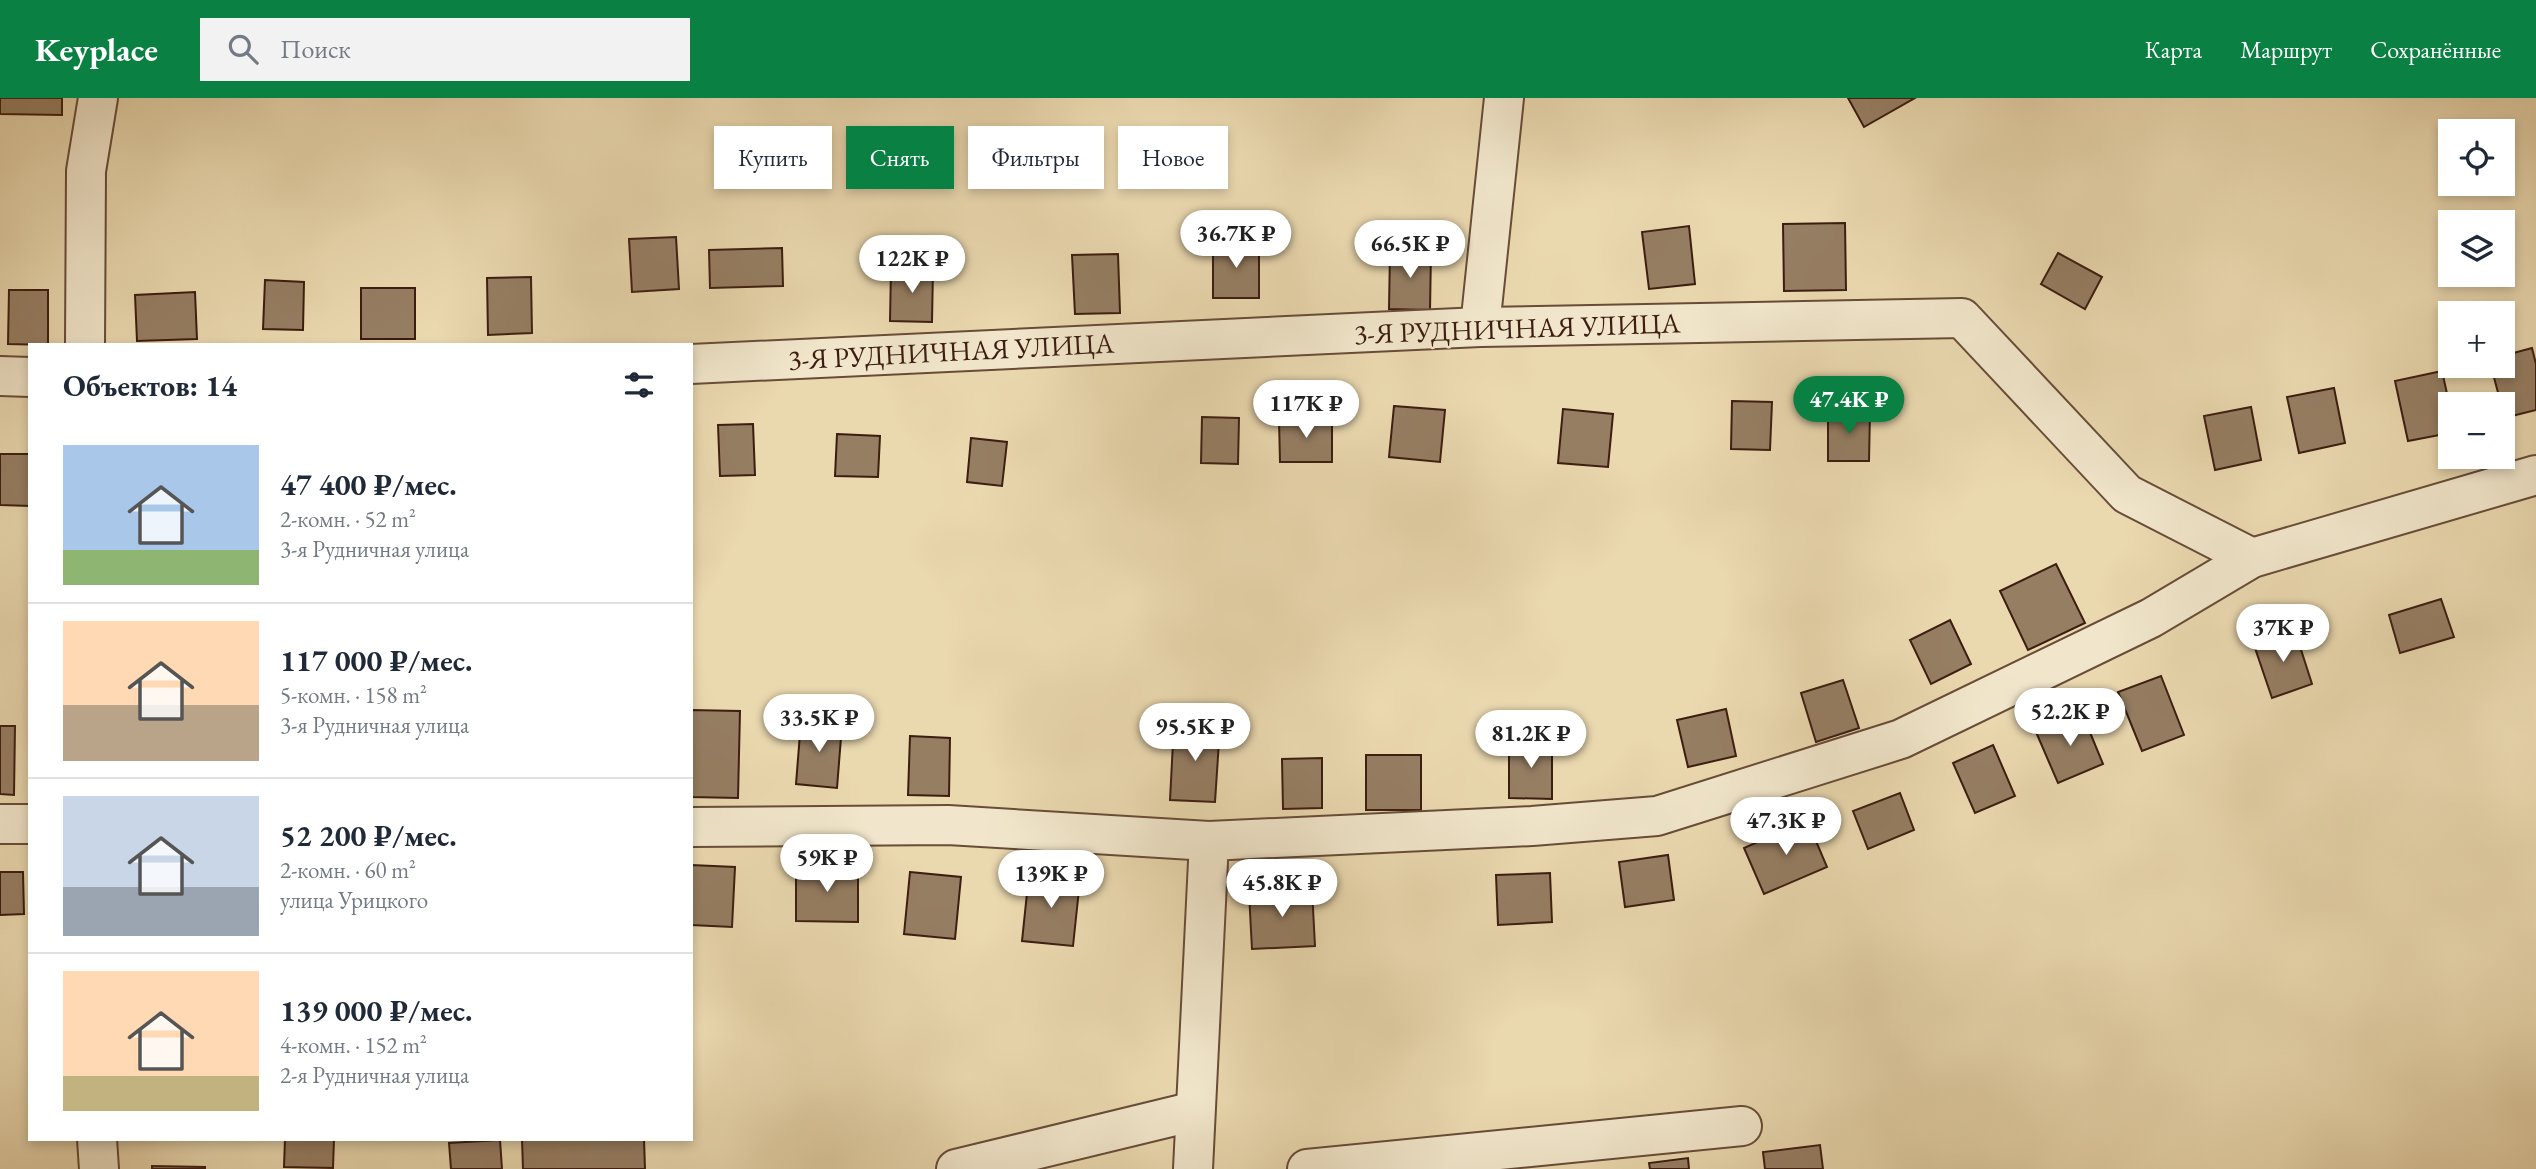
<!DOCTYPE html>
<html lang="ru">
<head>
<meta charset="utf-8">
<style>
  body { margin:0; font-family:"EB Garamond",serif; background:#f2f2f3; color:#1f2937; height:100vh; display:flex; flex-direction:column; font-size:26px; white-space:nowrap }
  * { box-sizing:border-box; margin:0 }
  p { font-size:23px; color:#747a83 }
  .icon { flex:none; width:38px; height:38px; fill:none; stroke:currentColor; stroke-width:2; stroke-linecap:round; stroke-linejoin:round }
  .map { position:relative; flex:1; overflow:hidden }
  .panel { position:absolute; left:28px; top:245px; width:665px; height:798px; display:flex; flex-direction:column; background:#fff; border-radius:0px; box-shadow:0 4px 10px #0003 }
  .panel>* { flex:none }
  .hud { position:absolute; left:714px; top:28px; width:665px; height:63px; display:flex; gap:14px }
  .buttons { position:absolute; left:2438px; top:21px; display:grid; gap:14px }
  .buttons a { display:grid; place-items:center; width:77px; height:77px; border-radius:0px; background:#fff; box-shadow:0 4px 10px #0003; font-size:35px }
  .price { position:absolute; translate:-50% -60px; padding:0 16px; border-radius:24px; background:#fff; color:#222; font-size:23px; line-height:46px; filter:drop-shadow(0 2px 4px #0008) }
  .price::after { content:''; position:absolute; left:50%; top:42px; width:21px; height:16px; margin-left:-10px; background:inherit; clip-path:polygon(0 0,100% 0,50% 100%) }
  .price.current { background:#0b8043; color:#fff }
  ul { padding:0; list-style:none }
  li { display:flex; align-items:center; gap:21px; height:175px; padding:0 35px }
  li+li { border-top:2px solid #e0e1e3 }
  li span { display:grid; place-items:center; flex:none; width:196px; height:140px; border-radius:0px; color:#555 }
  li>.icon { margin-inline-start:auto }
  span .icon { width:84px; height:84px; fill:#fffc; stroke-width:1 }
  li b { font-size:30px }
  h2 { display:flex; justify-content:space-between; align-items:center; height:84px; padding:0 35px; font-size:30px }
  .tag { padding:0 24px; border-radius:0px; background:#fff; box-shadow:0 4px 10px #0003; font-size:24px; line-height:63px }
  .tag.current { background:#0b8043; color:#fff }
  header { display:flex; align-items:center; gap:42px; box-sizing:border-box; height:98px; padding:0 35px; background:#0b8043; color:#fff }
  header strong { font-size:33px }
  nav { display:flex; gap:38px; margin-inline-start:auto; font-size:24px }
  .search { width:490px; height:63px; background:#f2f2f3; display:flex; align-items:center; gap:18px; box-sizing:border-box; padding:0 24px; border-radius:0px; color:#747a83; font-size:26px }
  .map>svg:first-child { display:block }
</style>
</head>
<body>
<header>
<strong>Keyplace</strong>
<div class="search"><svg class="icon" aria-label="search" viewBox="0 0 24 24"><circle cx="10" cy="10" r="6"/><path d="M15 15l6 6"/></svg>Поиск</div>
<nav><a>Карта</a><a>Маршрут</a><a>Сохранённые</a></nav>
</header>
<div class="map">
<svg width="2536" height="1071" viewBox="0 0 2536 1071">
  <rect width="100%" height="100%" fill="#ead8af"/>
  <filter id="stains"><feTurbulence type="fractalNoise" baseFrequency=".00286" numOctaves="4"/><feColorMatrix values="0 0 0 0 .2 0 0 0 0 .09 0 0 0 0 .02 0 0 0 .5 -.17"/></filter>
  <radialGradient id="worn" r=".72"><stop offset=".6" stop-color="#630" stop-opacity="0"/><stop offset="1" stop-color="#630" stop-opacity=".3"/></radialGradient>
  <g fill="#967e63" stroke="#3c1d11" stroke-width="2">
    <path d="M0,0h62v17l-62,-1z"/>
    <path d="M1848,0h67l-51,29z"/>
    <path d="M1845,125l1,67 -62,1 -1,-67z"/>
    <path d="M1689,128l6,58 -46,5 -7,-57z"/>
    <path d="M676,139l3,52 -47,3 -3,-53z"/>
    <rect x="1213" y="144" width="46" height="56"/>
    <path d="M782,150l1,38 -73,2 -1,-38z"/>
    <path d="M1390,153l41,1 -1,58 -41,-1z"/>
    <path d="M2058,155l44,24 -17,32 -44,-25z"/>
    <path d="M1118,156l2,59 -45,1 -3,-59z"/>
    <path d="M891,171h42l-1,53 -42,-1z"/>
    <path d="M531,179l1,56 -44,2 -1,-57z"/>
    <path d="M265,182l39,2 -1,48 -40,-1z"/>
    <rect x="361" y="190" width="54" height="51"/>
    <path d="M9,192h39v55l-40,-1z"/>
    <path d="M195,194l2,47 -60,2 -2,-46z"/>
    <path d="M2532,250l4,16v46l-32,8 -2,-14h-1l-10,-38h11v-10z"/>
    <path d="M2442,273l8,36v26l-42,8 -13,-60z"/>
    <path d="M2334,290l11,55 -46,10 -12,-56z"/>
    <path d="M1732,303l40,1 -2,48 -39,-1z"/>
    <path d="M1394,308l51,4 -5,52 -51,-5z"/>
    <path d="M2251,309l10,53 -46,10 -11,-54z"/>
    <path d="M1563,311l50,5 -5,53 -50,-4z"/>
    <path d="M1828,314h42l-1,49h-41z"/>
    <path d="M1202,319l37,1 -1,46 -37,-1z"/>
    <path d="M1332,320v44h-52l-1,-43z"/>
    <path d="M753,326l2,51 -35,1 -2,-51z"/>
    <path d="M837,336l43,2 -2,41 -43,-1z"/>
    <path d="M971,340l36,4 -5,44 -35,-4z"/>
    <path d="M0,356h30v52l-30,-1z"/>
    <path d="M2056,466l29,59 -57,27 -28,-59z"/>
    <path d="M2441,501l13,38 -54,16 -11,-38z"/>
    <path d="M1950,522l21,44 -40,20 -21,-44z"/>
    <path d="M2295,533l17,53 -40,14 -18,-53z"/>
    <path d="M2161,578l23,59 -42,16 -24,-59z"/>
    <path d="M1843,582l16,48 -43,14 -15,-49z"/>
    <path d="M1726,611l10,47 -48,11 -11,-47z"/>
    <path d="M691,612l49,1 -2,87 -47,-1z"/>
    <path d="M2082,615l21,51 -45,19 -22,-51z"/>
    <path d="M801,623l41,4 -5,63 -41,-4z"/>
    <path d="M1174,625l46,3 -5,76 -45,-2z"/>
    <path d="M0,628h15l-1,69 -14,-1z"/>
    <path d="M910,638l40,2 -1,58 -41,-1z"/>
    <path d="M1509,644l43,1v56l-43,-1z"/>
    <path d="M1993,647l22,51 -40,17 -22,-50z"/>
    <rect x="1366" y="657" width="55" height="55"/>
    <path d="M1322,660v50l-39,1 -1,-50z"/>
    <path d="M1900,695l14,37 -46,19 -15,-38z"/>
    <path d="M1807,722l20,47 -63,27 -20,-46z"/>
    <path d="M1668,757l6,45 -49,7 -6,-45z"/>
    <path d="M691,767l44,2 -3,60 -41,-2z"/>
    <path d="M796,769l62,1v54l-62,-1z"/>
    <path d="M0,774h23l1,42 -24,1z"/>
    <path d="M910,774l51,5 -6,62 -51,-5z"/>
    <path d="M1550,775l2,49 -54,3 -2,-50z"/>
    <path d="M1029,776l51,6 -7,66 -51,-5z"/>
    <path d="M1312,791l3,57 -63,3 -3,-56z"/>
    <path d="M285,1041h49l-1,29 -49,-1z"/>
    <path d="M522,1041h122l1,30h-122z"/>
    <path d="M500,1042l2,29h-51l-2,-26z"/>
    <path d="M1820,1047l3,24h-58l-2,-17z"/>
    <path d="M1688,1060l1,11h-39l-1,-6z"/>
    <path d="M152,1068l53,1v2h-53z"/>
  </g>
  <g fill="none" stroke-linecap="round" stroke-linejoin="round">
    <defs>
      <g id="minor">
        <path d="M1480,229l24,-229"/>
        <path d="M85,247l1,-174 12,-73"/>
        <path d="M691,266l789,-37 482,-9 165,176 125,64"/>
        <path d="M0,278l30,1"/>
        <path d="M0,726h30"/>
        <path d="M691,729l257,-2 261,16 323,-15 125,-10 244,-77 250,-121 101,-60 284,-83"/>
        <path d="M97,1041l2,30"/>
        <path d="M956,1071l239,-58"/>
        <path d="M1193,1071l16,-328"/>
        <path d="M1307,1071l435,-43"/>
      </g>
    </defs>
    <use href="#minor" stroke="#684c38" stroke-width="42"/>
    <use href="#minor" stroke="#f1e6cb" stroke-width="38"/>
  </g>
  <g text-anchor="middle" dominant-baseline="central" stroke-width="5" stroke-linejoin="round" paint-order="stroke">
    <g font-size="28" fill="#3c1d11" stroke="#f1e6cb">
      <text transform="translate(1517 230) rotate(-2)">3-Я РУДНИЧНАЯ УЛИЦА</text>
      <text transform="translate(951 253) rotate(-3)">3-Я РУДНИЧНАЯ УЛИЦА</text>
    </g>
  </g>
  <rect width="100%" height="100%" filter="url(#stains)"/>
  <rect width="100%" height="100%" fill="url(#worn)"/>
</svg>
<div class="buttons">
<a><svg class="icon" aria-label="locate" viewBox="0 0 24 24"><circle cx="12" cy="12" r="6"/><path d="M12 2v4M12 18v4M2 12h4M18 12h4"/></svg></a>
<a><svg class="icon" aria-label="layers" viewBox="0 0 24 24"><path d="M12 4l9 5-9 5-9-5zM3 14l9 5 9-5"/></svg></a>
<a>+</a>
<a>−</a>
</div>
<b class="price" style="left:1236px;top:172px">36.7K ₽</b>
<b class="price" style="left:1410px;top:182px">66.5K ₽</b>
<b class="price" style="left:912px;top:197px">122K ₽</b>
<b class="price current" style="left:1849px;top:338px">47.4K ₽</b>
<b class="price" style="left:1306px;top:342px">117K ₽</b>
<b class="price" style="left:2283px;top:566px">37K ₽</b>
<b class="price" style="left:2070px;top:650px">52.2K ₽</b>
<b class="price" style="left:819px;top:656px">33.5K ₽</b>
<b class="price" style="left:1195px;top:665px">95.5K ₽</b>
<b class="price" style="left:1531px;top:672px">81.2K ₽</b>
<b class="price" style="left:1786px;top:759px">47.3K ₽</b>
<b class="price" style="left:827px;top:796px">59K ₽</b>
<b class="price" style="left:1051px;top:812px">139K ₽</b>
<b class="price" style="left:1282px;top:821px">45.8K ₽</b>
<div class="hud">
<a class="tag">Купить</a>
<a class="tag current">Снять</a>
<a class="tag">Фильтры</a>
<a class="tag">Новое</a>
</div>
<section class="panel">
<h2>Объектов: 14<svg class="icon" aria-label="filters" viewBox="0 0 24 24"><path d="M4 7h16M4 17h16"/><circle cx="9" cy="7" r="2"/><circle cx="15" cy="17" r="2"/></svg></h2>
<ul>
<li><span style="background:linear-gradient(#a9c7e8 75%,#8fb573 0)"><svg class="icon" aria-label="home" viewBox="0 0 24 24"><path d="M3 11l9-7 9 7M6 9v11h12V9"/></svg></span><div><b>47 400 ₽/мес.</b><p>2-комн. · 52 m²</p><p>3-я Рудничная улица</p></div></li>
<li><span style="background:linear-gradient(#ffd9b3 60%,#b9a48a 0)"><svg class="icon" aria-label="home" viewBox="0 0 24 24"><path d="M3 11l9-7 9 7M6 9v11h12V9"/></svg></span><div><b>117 000 ₽/мес.</b><p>5-комн. · 158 m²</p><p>3-я Рудничная улица</p></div></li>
<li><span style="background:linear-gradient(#c9d6e8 65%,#9aa5b1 0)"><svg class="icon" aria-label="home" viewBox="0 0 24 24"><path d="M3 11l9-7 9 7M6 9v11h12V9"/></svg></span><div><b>52 200 ₽/мес.</b><p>2-комн. · 60 m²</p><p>улица Урицкого</p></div></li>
<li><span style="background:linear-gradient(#ffd9b3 75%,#c2b280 0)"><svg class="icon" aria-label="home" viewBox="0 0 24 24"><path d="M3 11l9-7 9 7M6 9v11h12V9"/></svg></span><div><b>139 000 ₽/мес.</b><p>4-комн. · 152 m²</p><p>2-я Рудничная улица</p></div></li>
</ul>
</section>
</div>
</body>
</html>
